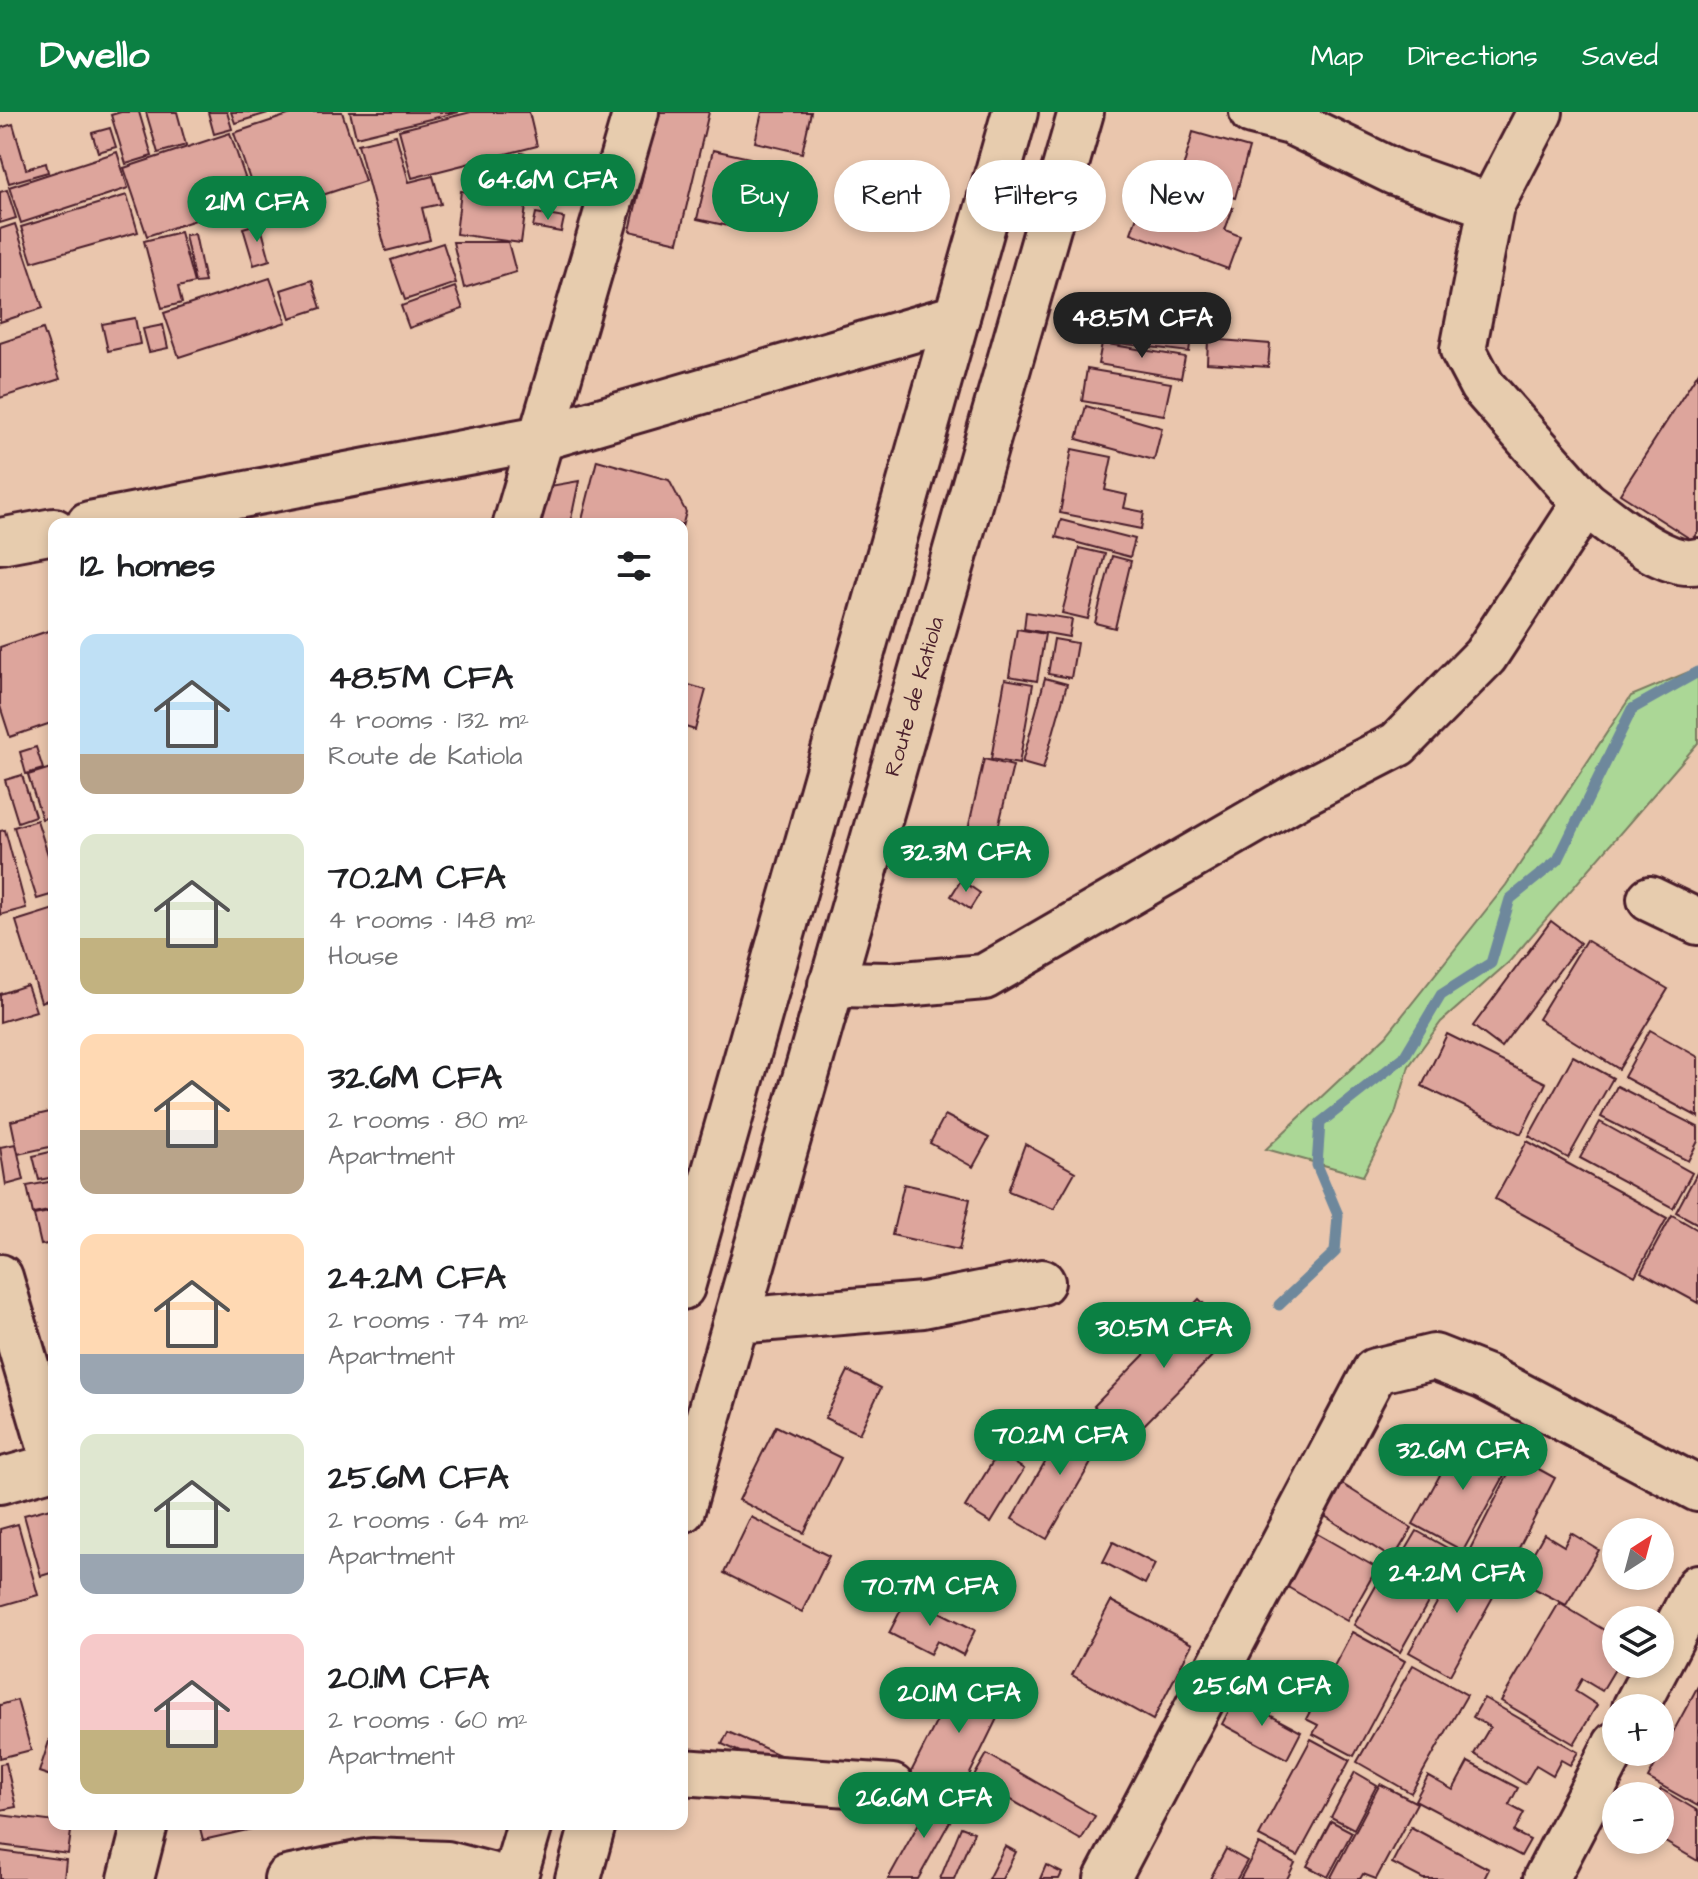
<!DOCTYPE html>
<html lang="en">
<head>
<meta charset="utf-8">
<style>
  body { margin:0; font-family:"Architects Daughter",sans-serif; background:#f2f2f2; color:#202124; height:100vh; display:flex; flex-direction:column; font-size:30px; white-space:nowrap }
  * { box-sizing:border-box; margin:0 }
  p { font-size:26px; color:#757577 }
  .icon { flex:none; width:44px; height:44px; fill:none; stroke:currentColor; stroke-width:2; stroke-linecap:round; stroke-linejoin:round }
  .map { position:relative; flex:1; overflow:hidden }
  .side { position:absolute; left:48px; top:406px; width:640px; height:1312px; display:flex; flex-direction:column; background:#fff; border-radius:16px; box-shadow:0 4px 12px #0003 }
  .side>* { flex:none }
  .top-card { position:absolute; left:712px; top:48px; width:760px; height:72px; display:flex; gap:16px }
  .needle { width:52px; rotate:36deg }
  .buttons { position:absolute; left:1602px; top:1406px; display:grid; gap:16px }
  .buttons a { display:grid; place-items:center; width:72px; height:72px; border-radius:50%; background:#fff; box-shadow:0 4px 12px #0003; font-size:40px }
  .price { position:absolute; translate:-50% -68px; padding:0 18px; border-radius:28px; background:#0b8043; color:#fff; font-size:26px; line-height:52px; filter:drop-shadow(0 2px 4px #0008) }
  .price::after { content:''; position:absolute; left:50%; top:48px; width:24px; height:18px; margin-left:-12px; background:inherit; clip-path:polygon(0 0,100% 0,50% 100%) }
  .price.on { background:#222; color:#fff }
  ul { padding:0; list-style:none }
  li { display:flex; align-items:center; gap:24px; height:200px; padding:0 32px }
  li span { display:grid; place-items:center; flex:none; width:224px; height:160px; border-radius:16px; color:#555 }
  li>.icon { margin-inline-start:auto }
  span .icon { width:96px; height:96px; fill:#fffc; stroke-width:1 }
  li b { font-size:34px }
  h2 { display:flex; justify-content:space-between; align-items:center; height:96px; padding:0 32px; font-size:34px }
  .pill { padding:0 28px; border-radius:36px; background:#fff; box-shadow:0 4px 12px #0003; font-size:28px; line-height:72px }
  .pill.on { background:#0b8043; color:#fff }
  header { display:flex; align-items:center; gap:48px; box-sizing:border-box; height:112px; padding:0 40px; background:#0b8043; color:#fff }
  header strong { font-size:38px }
  nav { display:flex; gap:44px; margin-inline-start:auto; font-size:28px }
  .map>svg:first-child { display:block }
</style>
</head>
<body>
<header>
<strong>Dwello</strong>
<nav><a>Map</a><a>Directions</a><a>Saved</a></nav>
</header>
<div class="map">
<svg width="1698" height="1767" viewBox="0 0 1698 1767">
  <rect width="100%" height="100%" fill="#eac6ad"/>
  <filter id="ink" filterUnits="userSpaceOnUse"><feTurbulence type="fractalNoise" baseFrequency=".0125" numOctaves="2"/><feDisplacementMap in="SourceGraphic" scale="16" xChannelSelector="R" yChannelSelector="G"/><feConvolveMatrix kernelMatrix="1 2 1 2 8 2 1 2 1" color-interpolation-filters="sRGB"/></filter>
  <g filter="url(#ink)">
    <path fill="#abd796" stroke="#7a7b60" stroke-width="2" d="M1698,556v75l-189,219 -68,60 -32,44 -14,48 -32,62 -97,-27 120,-113 120,-151 125,-189z"/>
    <g fill="none" stroke-linecap="round" stroke-linejoin="round">
      <path stroke="#6e889c" stroke-width="11" d="M1279,1193l56,-53 3,-37 -21,-50 3,-42 84,-66 37,-62 50,-32 19,-64 48,-39 74,-151 66,-37"/>
    </g>
    <g fill="#dda59c" stroke="#4a1f2b" stroke-width="2">
      <path d="M121,0h18l13,44 -26,8 -15,-49z"/>
      <path d="M146,0h31l9,33 -28,8z"/>
      <path d="M208,0h19l5,17 -18,5z"/>
      <path d="M231,0h40l-36,11z"/>
      <path d="M297,0h45l23,69 -103,34 -28,-82z"/>
      <path d="M350,0h109l-103,25z"/>
      <path d="M471,0h58l8,34 -125,32 -13,-48z"/>
      <path d="M657,0h52l-31,130 -48,-11z"/>
      <path d="M762,0h49l-9,41 -47,-11z"/>
      <path d="M13,12l13,45 20,-6 2,9 -39,11 -9,-30v-25z"/>
      <path d="M110,16l6,19 -18,5 -6,-19z"/>
      <path d="M1193,20l56,16 -14,50 -56,-15z"/>
      <path d="M230,21l23,68 -106,35 -23,-68z"/>
      <path d="M396,23l13,47 24,-6 8,28 -19,4 8,32 -44,11 -28,-107z"/>
      <path d="M713,38l37,8 -17,69 -36,-8z"/>
      <path d="M117,40l11,36 -107,35 -12,-36z"/>
      <path d="M521,41l45,9 -7,39 -46,-9z"/>
      <path d="M1151,65l34,13 -8,22 18,6 8,-21 30,11 -8,22 15,6 -12,33 -97,-36z"/>
      <path d="M7,78l9,28 -16,5v-31z"/>
      <path d="M461,79l66,8 -6,44 -65,-9z"/>
      <path d="M127,83l11,37 -106,30 -11,-35z"/>
      <path d="M536,101l28,5 -3,14 -28,-5z"/>
      <path d="M260,111l10,37 -16,5 -11,-37z"/>
      <path d="M15,112l28,84 -43,14v-93z"/>
      <path d="M180,120l14,51 -16,4 4,16 -20,5 -18,-67z"/>
      <path d="M195,122l10,48 -10,1 -10,-48z"/>
      <path d="M453,130h55l8,30 -52,16z"/>
      <path d="M443,131l13,40 -51,17 -14,-40z"/>
      <path d="M270,166l16,44 -107,35 -15,-44z"/>
      <path d="M312,168l9,28 -31,10 -9,-28z"/>
      <path d="M455,175l8,22 -54,19 -8,-22z"/>
      <path d="M1113,200l80,10 -4,30 -80,-10z"/>
      <path d="M135,206l5,26 -32,7 -6,-27z"/>
      <path d="M163,213l5,23 -19,4 -6,-23z"/>
      <path d="M43,217l17,50 -60,19v-55z"/>
      <path d="M1208,227l62,5 -2,23 -61,-4z"/>
      <path d="M1102,231l83,14 -4,21 -83,-14z"/>
      <path d="M1087,257l84,14 -7,32 -82,-14z"/>
      <path d="M1698,261v158l-6,9 -72,-46z"/>
      <path d="M1086,294l76,22 -8,32 -77,-21z"/>
      <path d="M1072,337l40,8 -7,33 22,5 -3,13 20,4 -3,17 -81,-16z"/>
      <path d="M597,348l72,20 17,32 -4,15v-3h-101z"/>
      <path d="M579,369l-9,43h-50l7,-34z"/>
      <path d="M1061,408l74,19 -5,18 -74,-20z"/>
      <path d="M1079,436l26,6 -17,65 -26,-6z"/>
      <path d="M1112,444l19,5 -16,67 -20,-5z"/>
      <path d="M1026,500l46,7 -3,18 -45,-8z"/>
      <path d="M54,517v93l-44,15 -10,-31v-59z"/>
      <path d="M1017,517l28,5 -8,47 -28,-5z"/>
      <path d="M1054,527l23,4 -6,35 -23,-4z"/>
      <path d="M1045,566l22,6 -24,85 -21,-6z"/>
      <path d="M1005,567l28,5 -14,80 -28,-5z"/>
      <path d="M682,571l24,7 -11,40 -13,-4z"/>
      <path d="M36,635l7,22 -17,5 -6,-22z"/>
      <path d="M984,647l29,7 -21,87 -28,-6z"/>
      <path d="M54,655v49l-12,3 -14,-44z"/>
      <path d="M22,663l13,41 -17,6 -13,-42z"/>
      <path d="M37,708l17,54v20l-17,5 -23,-72z"/>
      <path d="M5,718l21,78 -26,7v-84z"/>
      <path d="M961,768l19,13 -10,16 -19,-13z"/>
      <path d="M54,797v89l-13,4 -25,-81z"/>
      <path d="M1551,809l29,22 -79,104 -28,-21z"/>
      <path d="M1586,828l82,49 -49,80 -81,-50z"/>
      <path d="M27,873l9,26 -36,11v-28z"/>
      <path d="M1650,918l48,27v60l-74,-40z"/>
      <path d="M1447,922l99,49 -25,51 -99,-48z"/>
      <path d="M1573,944l40,22 -45,80 -39,-22z"/>
      <path d="M1617,974l81,41v14l-10,20 -87,-44z"/>
      <path d="M54,999v35l-36,8 -7,-33z"/>
      <path d="M945,1003l44,23 -16,29 -43,-24z"/>
      <path d="M1600,1010l92,51 -19,35 -93,-50z"/>
      <path d="M1527,1029l140,77 -32,58 -140,-77z"/>
      <path d="M16,1032l8,36 -18,5 -6,-38z"/>
      <path d="M1025,1032l50,28 -21,37 -46,-18z"/>
      <path d="M54,1039v26l-15,3 -6,-24z"/>
      <path d="M1698,1059v53l-22,-12z"/>
      <path d="M54,1069v29l-21,4 -6,-28z"/>
      <path d="M904,1072l66,15 -11,51 -67,-15z"/>
      <path d="M54,1099v32l-13,2 -7,-30z"/>
      <path d="M1672,1103l26,15v73l-57,-31z"/>
      <path d="M1199,1187l35,35 -105,106 -35,-34z"/>
      <path d="M848,1259l33,17 -22,46 -34,-16z"/>
      <path d="M1072,1303l35,20 -60,104 -35,-20z"/>
      <path d="M776,1314l65,32 -37,75 -65,-33z"/>
      <path d="M1463,1321l50,27 -50,91 -50,-27z"/>
      <path d="M998,1341l26,16 -33,54 -26,-16z"/>
      <path d="M1517,1345l38,21 -50,97 -38,-20z"/>
      <path d="M1339,1370l73,46 -19,31 -73,-46z"/>
      <path d="M54,1395v65l-13,4 -17,-61z"/>
      <path d="M751,1405l78,39 -27,56 -78,-39z"/>
      <path d="M18,1412l20,71 -38,11v-77z"/>
      <path d="M1417,1419l39,22 -56,99 -46,-27 32,-57 7,4z"/>
      <path d="M1314,1420l63,36 -30,53 -63,-36z"/>
      <path d="M1571,1421l28,17 -33,55 -48,-25 26,-46 20,12z"/>
      <path d="M1113,1430l42,22 -10,20 -42,-22z"/>
      <path d="M1464,1443l40,22 -54,98 -41,-23z"/>
      <path d="M908,1484l67,34 -12,25 -26,-14 -7,13 -41,-21z"/>
      <path d="M1111,1489l81,43 -39,76 -81,-45z"/>
      <path d="M1559,1491l57,34 2,27 -16,27 -20,-12 -7,12 22,14 -23,39 -73,-43z"/>
      <path d="M1352,1520l53,29 -51,95 -41,-22 5,-9 -12,-6z"/>
      <path d="M1413,1553l54,30 -56,98 -54,-31z"/>
      <path d="M961,1561l47,23 -50,102 -48,-24z"/>
      <path d="M1698,1574v120l-50,-28z"/>
      <path d="M1236,1585l65,35 -14,27 -65,-35z"/>
      <path d="M1484,1586l94,54 -8,13 -9,-5 -8,15 -17,-10 -11,19 -51,-30 16,-27 -17,-10z"/>
      <path d="M17,1588l14,50 -31,8v-53z"/>
      <path d="M54,1614v51l-15,-5z"/>
      <path d="M728,1620l61,27 -6,12 -61,-27z"/>
      <path d="M1311,1627l39,21 -52,96 -39,-20z"/>
      <path d="M987,1642l108,62 -14,24 -108,-62z"/>
      <path d="M1468,1650l50,26 -9,17 15,8 -10,19 16,8 -9,16 -106,-56 13,-24 25,14z"/>
      <path d="M6,1651l10,44 -16,3v-46z"/>
      <path d="M1355,1660l22,13 -23,44 -23,-12z"/>
      <path d="M1380,1672l37,19 -41,76 -13,-5 -3,5h-30z"/>
      <path d="M1661,1677l37,22v50l-38,-22v-43h-3z"/>
      <path d="M935,1682l23,13 -40,72h-30z"/>
      <path d="M0,1703l72,9 -4,30 -68,-9z"/>
      <path d="M1331,1709l21,11 -24,45 -21,-11z"/>
      <path d="M199,1712h75l-71,16z"/>
      <path d="M961,1715l13,5 -20,47h-14z"/>
      <path d="M1411,1715l78,42 -5,10h-61l-31,-16z"/>
      <path d="M1259,1732l36,19 -8,16h-47z"/>
      <path d="M1005,1734l11,6 -14,27h-14z"/>
      <path d="M1226,1737l21,12 -10,18h-27z"/>
      <path d="M0,1739l66,9 -2,19h-64z"/>
      <path d="M1046,1753l16,8 -3,6h-19z"/>
    </g>
    <g fill="none" stroke-linecap="round" stroke-linejoin="round">
      <defs>
        <g id="minor">
          <path d="M1252,0l39,10 103,50 97,34"/>
          <path d="M1585,391c28,20 80,67 113,58"/>
          <path d="M89,412l452,-86 416,-121"/>
          <path d="M516,412l120,-412"/>
          <path d="M0,429l54,-10"/>
          <path d="M1650,787l48,23"/>
          <path d="M831,872l61,1 92,-8 313,-181 101,-52 87,-88 100,-153 -103,-117 -19,-36 28,-144 49,-94"/>
          <path d="M0,1165l54,183"/>
          <path d="M736,1209l187,-16 119,-23"/>
          <path d="M0,1369l54,-15"/>
          <path d="M1660,1548l38,-73"/>
          <path d="M1635,1596l23,-44"/>
          <path d="M682,1660l210,15"/>
          <path d="M131,1767l14,-55"/>
          <path d="M287,1767l85,-18 75,3 58,15"/>
          <path d="M1107,1767l268,-508 59,-14 51,20 213,112"/>
          <path d="M1546,1767l70,-135"/>
        </g>
        <g id="highway">
          <path d="M682,1175l333,-1175"/>
          <path id="s1" d="M682,1398l399,-1398"/>
          <path d="M514,1767l16,-55"/>
          <path d="M578,1767l15,-55"/>
        </g>
      </defs>
      <use href="#minor" stroke="#4a1f2b" stroke-width="50"/>
      <use href="#highway" stroke="#4a1f2b" stroke-width="50"/>
      <use href="#minor" stroke="#e7ccae" stroke-width="44"/>
      <use href="#highway" stroke="#e7ccae" stroke-width="44"/>
    </g>
  </g>
  <g text-anchor="middle" dominant-baseline="central" stroke-width="7" stroke-linejoin="round" paint-order="stroke">
    <g font-size="22" fill="#4a1f2b" stroke="#e7ccae">
      <text stroke="none"><textPath href="#s1" startOffset="846">Route de Katiola</textPath></text>
    </g>
  </g>
</svg>
<div class="buttons">
<a><svg class="needle" viewBox="-14 -14 28 28"><path d="M0-13l5 13h-10z" fill="#e53935"/><path d="M0 13l5-13h-10z" fill="#757577"/></svg></a>
<a><svg class="icon" aria-label="layers" viewBox="0 0 24 24"><path d="M12 4l9 5-9 5-9-5zM3 14l9 5 9-5"/></svg></a>
<a>+</a>
<a>−</a>
</div>
<b class="price" style="left:548px;top:110px">64.6M CFA</b>
<b class="price" style="left:257px;top:132px">21M CFA</b>
<b class="price on" style="left:1142px;top:248px">48.5M CFA</b>
<b class="price" style="left:966px;top:782px">32.3M CFA</b>
<b class="price" style="left:1164px;top:1258px">30.5M CFA</b>
<b class="price" style="left:1060px;top:1365px">70.2M CFA</b>
<b class="price" style="left:1463px;top:1380px">32.6M CFA</b>
<b class="price" style="left:1457px;top:1503px">24.2M CFA</b>
<b class="price" style="left:930px;top:1516px">70.7M CFA</b>
<b class="price" style="left:1262px;top:1616px">25.6M CFA</b>
<b class="price" style="left:959px;top:1623px">20.1M CFA</b>
<b class="price" style="left:924px;top:1728px">26.6M CFA</b>
<div class="top-card">
<a class="pill on">Buy</a>
<a class="pill">Rent</a>
<a class="pill">Filters</a>
<a class="pill">New</a>
</div>
<section class="side">
<h2>12 homes<svg class="icon" aria-label="filters" viewBox="0 0 24 24"><path d="M4 7h16M4 17h16"/><circle cx="9" cy="7" r="2"/><circle cx="15" cy="17" r="2"/></svg></h2>
<ul>
<li><span style="background:linear-gradient(#bfe0f5 75%,#b9a48a 0)"><svg class="icon" aria-label="home" viewBox="0 0 24 24"><path d="M3 11l9-7 9 7M6 9v11h12V9"/></svg></span><div><b>48.5M CFA</b><p>4 rooms · 132 m²</p><p>Route de Katiola</p></div></li>
<li><span style="background:linear-gradient(#dfe7d0 65%,#c2b280 0)"><svg class="icon" aria-label="home" viewBox="0 0 24 24"><path d="M3 11l9-7 9 7M6 9v11h12V9"/></svg></span><div><b>70.2M CFA</b><p>4 rooms · 148 m²</p><p>House</p></div></li>
<li><span style="background:linear-gradient(#ffd9b3 60%,#b9a48a 0)"><svg class="icon" aria-label="home" viewBox="0 0 24 24"><path d="M3 11l9-7 9 7M6 9v11h12V9"/></svg></span><div><b>32.6M CFA</b><p>2 rooms · 80 m²</p><p>Apartment</p></div></li>
<li><span style="background:linear-gradient(#ffd9b3 75%,#9aa5b1 0)"><svg class="icon" aria-label="home" viewBox="0 0 24 24"><path d="M3 11l9-7 9 7M6 9v11h12V9"/></svg></span><div><b>24.2M CFA</b><p>2 rooms · 74 m²</p><p>Apartment</p></div></li>
<li><span style="background:linear-gradient(#dfe7d0 75%,#9aa5b1 0)"><svg class="icon" aria-label="home" viewBox="0 0 24 24"><path d="M3 11l9-7 9 7M6 9v11h12V9"/></svg></span><div><b>25.6M CFA</b><p>2 rooms · 64 m²</p><p>Apartment</p></div></li>
<li><span style="background:linear-gradient(#f6c9c9 60%,#c2b280 0)"><svg class="icon" aria-label="home" viewBox="0 0 24 24"><path d="M3 11l9-7 9 7M6 9v11h12V9"/></svg></span><div><b>20.1M CFA</b><p>2 rooms · 60 m²</p><p>Apartment</p></div></li>
</ul>
</section>
</div>
</body>
</html>
